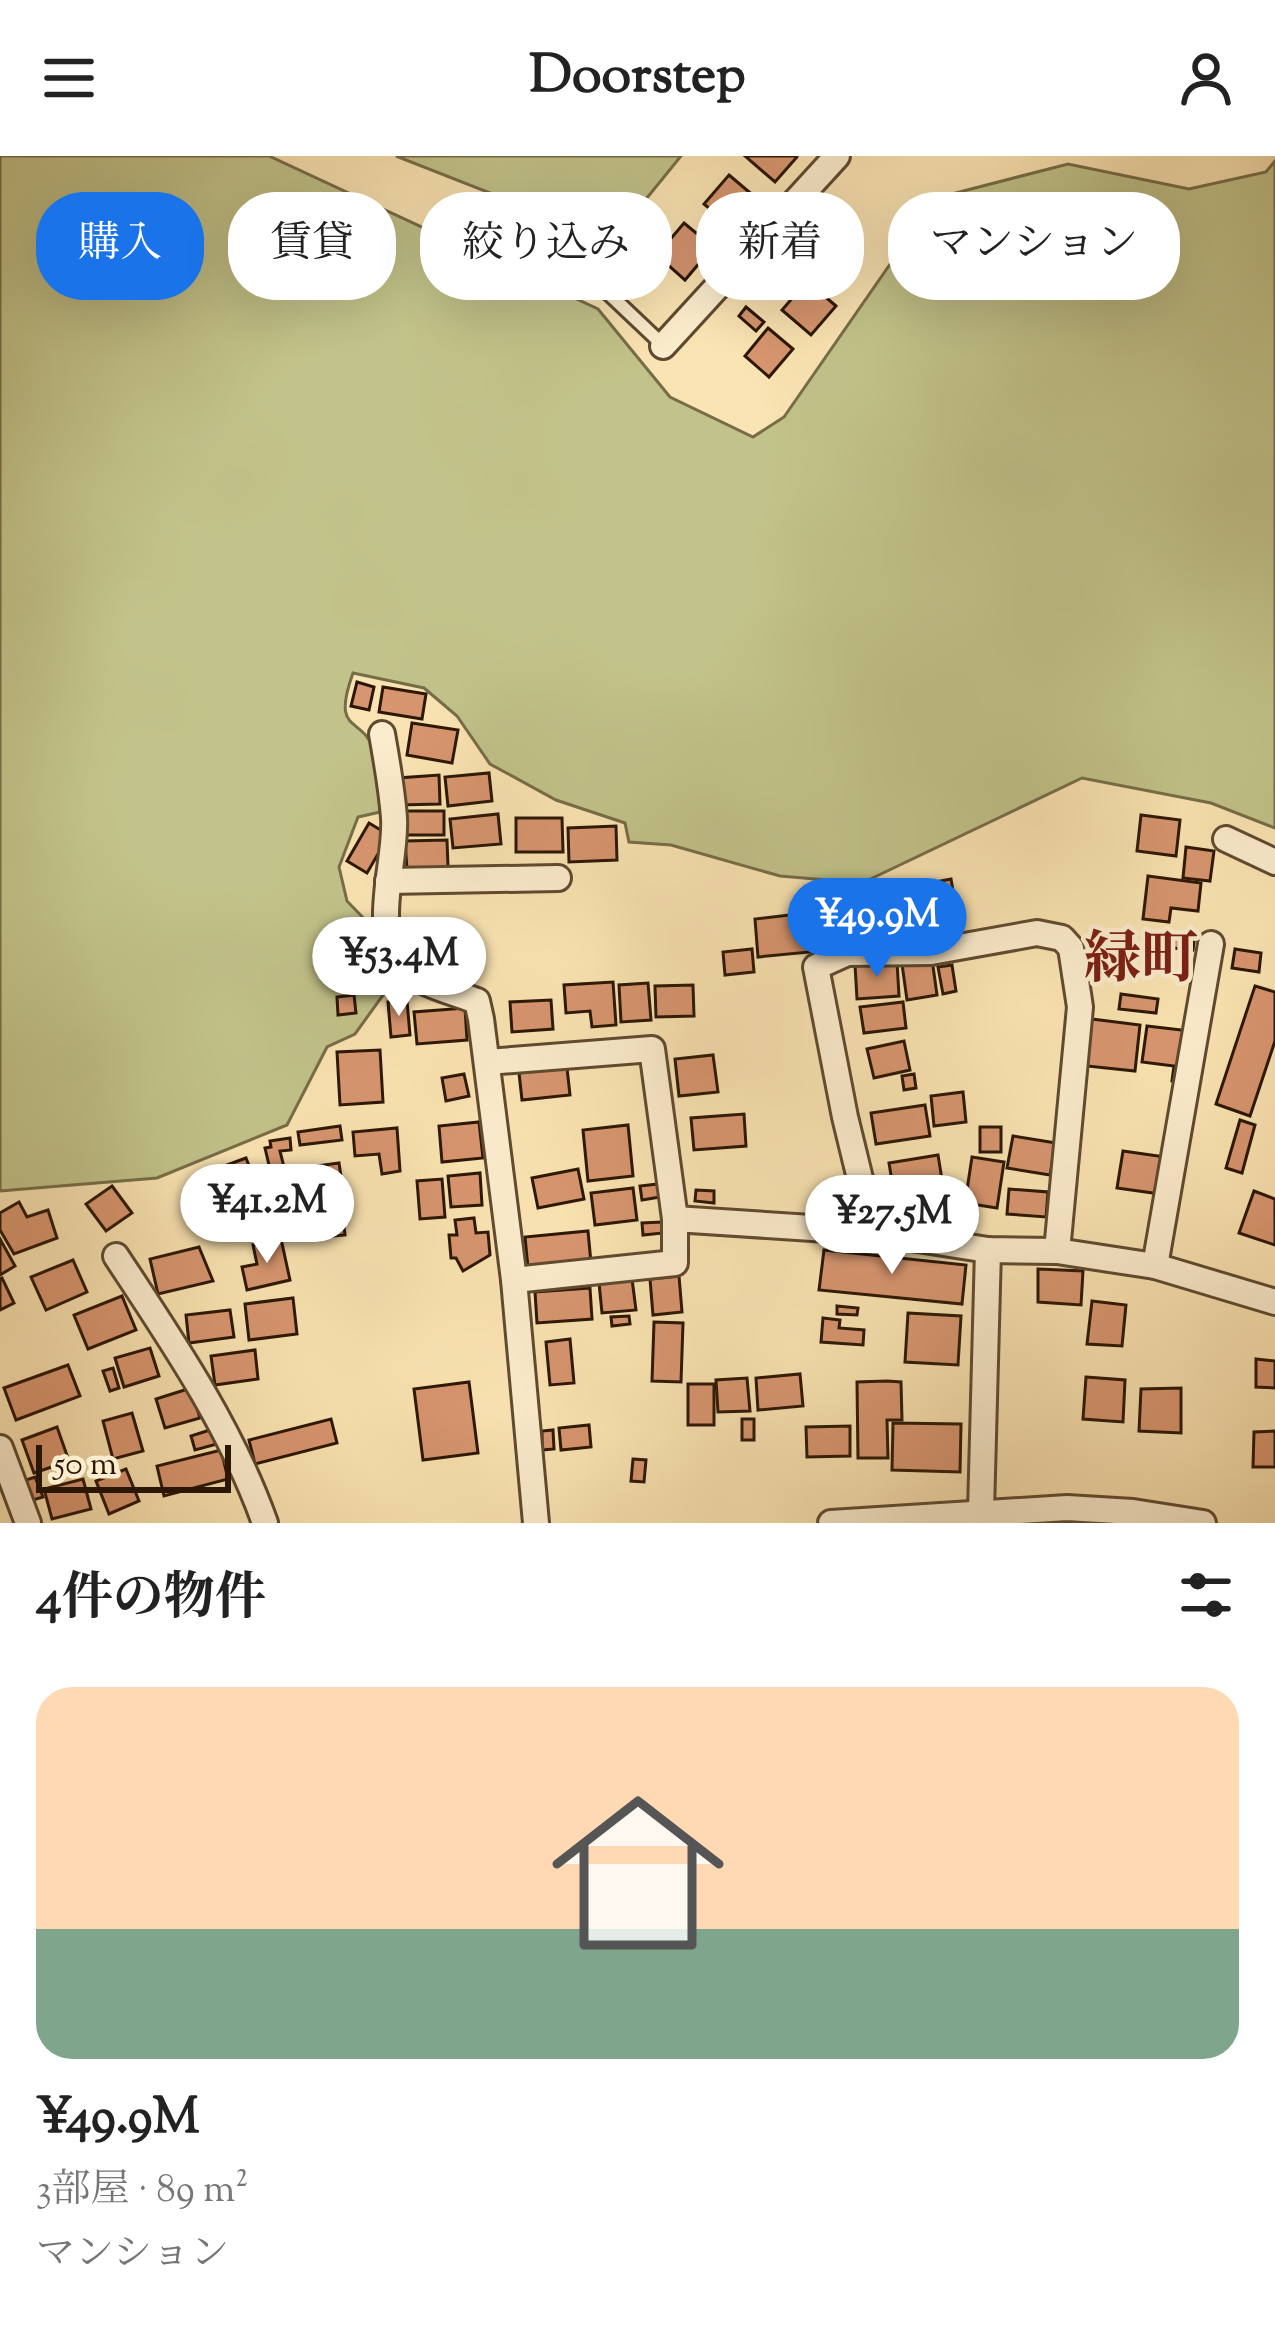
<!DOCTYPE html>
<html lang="ja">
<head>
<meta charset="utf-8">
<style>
  body { margin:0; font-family:"Sorts Mill Goudy","Noto Serif JP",serif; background:#f2f2f2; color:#222; height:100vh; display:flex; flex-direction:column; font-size:45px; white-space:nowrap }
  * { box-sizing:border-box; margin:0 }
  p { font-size:39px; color:#767676 }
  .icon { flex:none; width:66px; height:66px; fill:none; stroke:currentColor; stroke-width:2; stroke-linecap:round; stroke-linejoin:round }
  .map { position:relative; height:1367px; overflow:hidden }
  .side { display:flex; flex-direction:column; background:#fff; flex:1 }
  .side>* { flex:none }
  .banner { position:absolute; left:36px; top:36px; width:1203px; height:108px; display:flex; gap:24px }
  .scale { position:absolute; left:36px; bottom:30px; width:195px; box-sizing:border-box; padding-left:12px; border:6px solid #2b1705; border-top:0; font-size:33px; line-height:42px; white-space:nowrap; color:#2b1705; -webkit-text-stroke:9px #fcedce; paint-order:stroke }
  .price { position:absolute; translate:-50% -102px; padding:0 27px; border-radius:42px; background:#fff; color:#222; font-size:39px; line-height:78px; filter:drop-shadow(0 3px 6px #0008) }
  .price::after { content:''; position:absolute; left:50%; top:72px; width:36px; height:27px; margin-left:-18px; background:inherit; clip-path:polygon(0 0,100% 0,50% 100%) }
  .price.active { background:#1a73e8; color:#fff }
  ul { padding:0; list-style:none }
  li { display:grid; align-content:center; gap:24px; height:636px; padding:0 36px }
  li+li { border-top:3px solid #e0e0e0 }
  li span { display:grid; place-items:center; height:372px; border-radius:36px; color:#555 }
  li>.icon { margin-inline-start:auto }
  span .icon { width:216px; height:216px; fill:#fffc; stroke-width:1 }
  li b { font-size:51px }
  h2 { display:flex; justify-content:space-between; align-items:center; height:144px; padding:0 36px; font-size:51px }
  .chip { padding:0 42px; border-radius:48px; background:#fff; box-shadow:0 12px 48px #0002; font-size:42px; line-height:108px }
  .chip.active { background:#1a73e8; color:#fff }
  header { display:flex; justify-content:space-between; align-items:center; height:156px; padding:0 36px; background:#fff; font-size:54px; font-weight:800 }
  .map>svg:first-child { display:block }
</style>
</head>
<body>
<header><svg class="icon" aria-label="menu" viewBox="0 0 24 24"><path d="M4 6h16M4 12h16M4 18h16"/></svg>Doorstep<svg class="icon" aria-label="person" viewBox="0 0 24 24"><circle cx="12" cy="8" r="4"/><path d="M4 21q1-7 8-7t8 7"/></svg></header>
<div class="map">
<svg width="1275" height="1367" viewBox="0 0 1275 1367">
  <rect width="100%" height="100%" fill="#fbe4b3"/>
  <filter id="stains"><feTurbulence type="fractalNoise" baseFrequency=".00167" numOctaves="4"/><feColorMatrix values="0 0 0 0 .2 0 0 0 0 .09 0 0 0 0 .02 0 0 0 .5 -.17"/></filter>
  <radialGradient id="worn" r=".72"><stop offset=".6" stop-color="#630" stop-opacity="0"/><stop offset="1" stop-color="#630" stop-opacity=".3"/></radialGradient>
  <g fill="#c2c38a" stroke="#766d48" stroke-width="3">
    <path d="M0,0h269l329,153 72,88 83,40 31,-20 152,-219 132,-34 121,25 77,-17 9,-11v667l-64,-25 -129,-25 -220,105 -82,-7 -109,-31 -42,-3 -4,-19 -69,-23 -66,-36 -33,-48 -33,-28 -71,-15c-23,64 11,41 21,79 5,18 4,41 6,60l-22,5 -19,50 8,34 30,31 19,45 -41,57 -28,13 -40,78 -130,53 -157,13z"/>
    <path d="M396,0h285l-69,85z"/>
  </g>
  <g fill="#d89670" stroke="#2b1705" stroke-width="3">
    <path d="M745,0h52v1l-22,25z"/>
    <path d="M729,19l26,22 -25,29 -26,-22z"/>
    <path d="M684,67l29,24 -28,33 -28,-25z"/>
    <path d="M783,110l16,13 -7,8 -16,-13z"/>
    <path d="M807,125l29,25 -25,29 -29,-25z"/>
    <path d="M746,151l18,15 -8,9 -17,-15z"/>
    <path d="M768,172l25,21 -24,28 -24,-21z"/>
    <path d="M357,526l17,5 -5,23 -18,-4z"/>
    <path d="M383,531l43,7 -4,25 -43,-7z"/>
    <path d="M412,567l46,7 -6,33 -45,-8z"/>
    <path d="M489,617l3,28 -44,5 -3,-29z"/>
    <path d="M439,619l1,29 -41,1 -1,-27z"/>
    <rect x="404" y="655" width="40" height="24"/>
    <path d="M498,658l3,30 -48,4 -3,-29z"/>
    <path d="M1141,659l39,5 -4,36 -39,-5z"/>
    <path d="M516,662h46l1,34h-47z"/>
    <path d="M369,667l20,12 -22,38 -20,-12z"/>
    <path d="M616,670l1,34 -48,2 -1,-34z"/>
    <path d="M447,684l1,27 -41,2 -2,-28z"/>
    <path d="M1186,691l28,4 -4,30 -27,-3z"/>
    <path d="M1148,720l53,7 -3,28 -27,-3 -2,14 -26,-3z"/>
    <path d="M951,723l6,35 -115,22 -6,-29 63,-12 -1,-6z"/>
    <path d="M807,757l3,39 -52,5 -3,-38z"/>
    <path d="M822,766l4,31 -10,2 -4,-32z"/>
    <path d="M1174,776l21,2 -2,16 -21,-2z"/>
    <path d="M752,793l2,23 -29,3 -2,-23z"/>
    <path d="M1235,793l26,4 -2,19 -27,-4z"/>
    <path d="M932,803l5,36 -30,5 -5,-36z"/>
    <path d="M897,806l2,34 -42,3 -2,-34z"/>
    <path d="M952,809l4,26 -13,3 -5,-27z"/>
    <path d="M613,826l3,43 -24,2 -2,-16 -24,2 -2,-28z"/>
    <path d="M648,827l3,37 -30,2 -2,-37z"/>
    <path d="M693,829l1,31 -38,1 -1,-31z"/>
    <path d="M1255,830l20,6v49l-25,75 -34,-12z"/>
    <path d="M1121,838l37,5 -2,14 -37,-4z"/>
    <path d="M354,839l2,18 -18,2 -1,-18z"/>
    <path d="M551,844l2,29 -41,3 -2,-30z"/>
    <path d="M407,845l3,34 -19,2 -3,-35z"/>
    <path d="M903,846l3,26 -42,5 -4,-26z"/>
    <path d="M465,852l2,32 -50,4 -3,-32z"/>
    <path d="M1092,863l48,6 -5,46 -48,-5z"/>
    <path d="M1147,870l43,5 -8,51 -10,-1 2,-15 -32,-4z"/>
    <path d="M904,885l6,29 -36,8 -7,-29z"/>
    <path d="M380,894l3,52 -43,3 -3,-53z"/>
    <path d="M713,899l5,37 -39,4 -4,-37z"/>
    <path d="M567,912l3,27 -48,5 -3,-27z"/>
    <path d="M464,918l5,22 -23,5 -4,-23z"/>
    <path d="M914,918l2,14 -12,2 -2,-14z"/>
    <path d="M963,936l3,30 -32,4 -3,-30z"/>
    <path d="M925,949l5,31 -54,8 -5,-31z"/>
    <path d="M744,958l2,32 -52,4 -3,-32z"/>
    <path d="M1240,964l15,5 -13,48 -16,-5z"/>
    <path d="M479,966l4,36 -41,4 -3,-36z"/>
    <path d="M628,969l5,51 -45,5 -5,-51z"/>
    <path d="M340,970l2,14 -42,5 -2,-13z"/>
    <rect x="980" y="971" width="21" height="25"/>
    <path d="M397,972l3,43 -18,3 -3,-20 -24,2 -2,-24z"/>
    <path d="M1013,980l43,7 -6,32 -43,-7z"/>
    <path d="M290,982l1,12 -11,1 6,24 -14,3 -7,-30 6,-1 -1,-6z"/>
    <path d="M1123,995l42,6 -5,37 -43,-6z"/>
    <path d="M938,999l6,37 -49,8 -6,-37z"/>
    <path d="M972,1001l32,5 -7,46 -32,-5z"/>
    <path d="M246,1002l10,26 -46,17 -10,-26z"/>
    <path d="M339,1007l3,20 -42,6 2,8 -22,3 -2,-19 25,-3 -1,-10z"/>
    <path d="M578,1013l6,30 -46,9 -6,-30z"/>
    <path d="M480,1017l2,32 -31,2 -3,-31z"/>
    <path d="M442,1023l3,38 -25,2 -3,-38z"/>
    <path d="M658,1028l2,13 -18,3 -2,-14z"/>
    <path d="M112,1030l20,27 -26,18 -20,-27z"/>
    <path d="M633,1032l4,32 -42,5 -4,-32z"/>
    <path d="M1009,1033l39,3 -2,25 -39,-3z"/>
    <path d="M696,1034l18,1v12l-19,-2z"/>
    <path d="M1254,1035l21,8v46l-36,-12z"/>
    <path d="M341,1044l4,35 -56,5 -4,-34z"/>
    <path d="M19,1046l8,15 21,-7 9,28 -43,16 -14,-24v-17z"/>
    <path d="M474,1062l2,15 12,-1 2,23 -27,16 -7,-13h-5l-2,-23h8l-2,-15z"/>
    <path d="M662,1066l1,11 -20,2 -1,-12z"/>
    <path d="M588,1075l3,32 -63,5 -3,-31z"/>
    <path d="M0,1083l15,27 -15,9z"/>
    <path d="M281,1083l9,41 -43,10 -5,-23 15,-3 -4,-19z"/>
    <path d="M199,1091l14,34 -55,13 -8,-35z"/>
    <path d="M824,1094l142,15 -4,39 -143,-14z"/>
    <path d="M73,1104l14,32 -41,18 -15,-33z"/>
    <path d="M1038,1113l45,2 -2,34 -43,-3z"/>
    <path d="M679,1120l3,36 -29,3 -3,-36z"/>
    <path d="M2,1122l12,25 -14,7v-31z"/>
    <path d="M632,1123l4,31 -34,3 -3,-30z"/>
    <path d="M590,1132l2,31 -55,4 -2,-31z"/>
    <path d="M122,1140l14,34 -48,19 -14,-34z"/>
    <path d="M293,1142l4,36 -48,6 -4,-36z"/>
    <path d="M1092,1145l34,4 -4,41 -35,-2z"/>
    <path d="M837,1150l21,2 -1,7 -20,-1z"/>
    <path d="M230,1154l4,27 -45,6 -3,-28z"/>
    <path d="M908,1157l53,3 -3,49 -53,-3z"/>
    <path d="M629,1160l1,8 -18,2 -1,-9z"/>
    <path d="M823,1162l17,2 -1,8 25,2 -1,15 -42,-3z"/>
    <path d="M654,1166l29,1 -2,59 -29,-1z"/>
    <path d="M570,1183l4,44 -24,2 -4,-43z"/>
    <path d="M150,1192l9,28 -35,11 -9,-29z"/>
    <path d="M255,1194l3,29 -43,6 -4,-29z"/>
    <path d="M1256,1203l19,2v27l-19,-1z"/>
    <path d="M68,1209l12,31 -64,24 -12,-32z"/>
    <path d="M113,1212l6,20 -9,3 -7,-20z"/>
    <path d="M800,1218l3,32 -45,4 -2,-32z"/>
    <path d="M1086,1221l39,3 -2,42 -40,-3z"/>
    <path d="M747,1222l3,33 -32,1 -2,-32z"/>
    <path d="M887,1225l14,1 1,38h-15l1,38h-30l-1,-76z"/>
    <path d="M469,1226l9,71 -55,7 -9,-71z"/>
    <rect x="688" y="1228" width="26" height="41"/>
    <path d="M191,1232l9,30 -35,10 -9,-29z"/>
    <path d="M1181,1232v45l-42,-2 2,-42z"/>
    <path d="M132,1257l11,38 -30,8 -10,-38z"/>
    <path d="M331,1263l6,24 -82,21 -6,-24z"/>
    <rect x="742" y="1263" width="12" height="21"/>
    <path d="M893,1267l68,1 -1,48 -68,-2z"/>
    <path d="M589,1269l2,22 -30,3 -2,-22z"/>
    <path d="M850,1270v30l-43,1 -1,-30z"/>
    <path d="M57,1271l12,34 -35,12 -12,-33z"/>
    <path d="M213,1273l4,15 -22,6 -4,-14z"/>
    <path d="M553,1274l1,19 -12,1v-19z"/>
    <path d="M1275,1275v36h-22l1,-35z"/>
    <path d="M221,1294l7,29 -64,17 -7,-30z"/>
    <path d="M633,1303l13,1 -2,22 -13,-1z"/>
    <path d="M126,1313l13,32 -30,13 -13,-33z"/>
    <path d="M35,1321l8,20 -10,3 -7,-20z"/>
    <path d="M83,1323l8,30 -39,10 -8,-30z"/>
  </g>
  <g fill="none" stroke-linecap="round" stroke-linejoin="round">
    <defs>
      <path id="lane" d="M607,136l56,53"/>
      <g id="street">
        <path d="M663,190l174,-190"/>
        <path d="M382,578c5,28 10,56 12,84 3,44 -24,109 7,147 16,19 53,27 76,36l4,18 33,261 22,243"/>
        <path d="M1226,683l49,23"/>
        <path d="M388,725l170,-3"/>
        <path d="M487,906l165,-13 23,170"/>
        <path d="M873,1076l-28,-115 -29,-150 31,-14 84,-1 106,-19 25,5 9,10 9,59 -23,244"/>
        <path d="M116,1100c56,85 115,171 149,267"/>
        <path d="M1155,1110l56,-322"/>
        <path d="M514,1124l161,-17v-44l198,13 115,18 69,1 98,15 120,36"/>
        <path d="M0,1292l28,75"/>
        <path d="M981,1355l7,-261"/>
        <path d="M831,1367l236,-15 66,4 70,11"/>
      </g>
    </defs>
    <use href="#lane" stroke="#5f4a30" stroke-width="18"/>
    <use href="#street" stroke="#5f4a30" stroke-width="30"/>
    <use href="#lane" stroke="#fcedce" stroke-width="12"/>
    <use href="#street" stroke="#fcedce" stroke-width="24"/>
  </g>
  <g text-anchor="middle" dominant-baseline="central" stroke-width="9" stroke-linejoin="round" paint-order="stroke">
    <g font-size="57" font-weight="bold" fill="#7a1f14" stroke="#fcedce">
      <text x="1141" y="807">緑町</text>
    </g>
  </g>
  <rect width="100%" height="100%" filter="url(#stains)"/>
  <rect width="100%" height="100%" fill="url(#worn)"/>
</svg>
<div class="scale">50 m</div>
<b class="price active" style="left:877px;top:824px">¥49.9M</b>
<b class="price" style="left:399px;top:863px">¥53.4M</b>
<b class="price" style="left:267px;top:1110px">¥41.2M</b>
<b class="price" style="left:892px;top:1121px">¥27.5M</b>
<div class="banner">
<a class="chip active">購入</a>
<a class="chip">賃貸</a>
<a class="chip">絞り込み</a>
<a class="chip">新着</a>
<a class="chip">マンション</a>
</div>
</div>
<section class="side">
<h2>4件の物件<svg class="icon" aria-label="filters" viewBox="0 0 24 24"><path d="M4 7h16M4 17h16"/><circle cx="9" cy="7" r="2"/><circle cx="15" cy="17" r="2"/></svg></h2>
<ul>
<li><span style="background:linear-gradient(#ffd9b3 65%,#7fa58c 0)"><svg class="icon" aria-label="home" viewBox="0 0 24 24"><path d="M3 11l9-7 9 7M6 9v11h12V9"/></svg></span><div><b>¥49.9M</b><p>3部屋 · 89 m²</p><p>マンション</p></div></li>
</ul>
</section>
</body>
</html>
